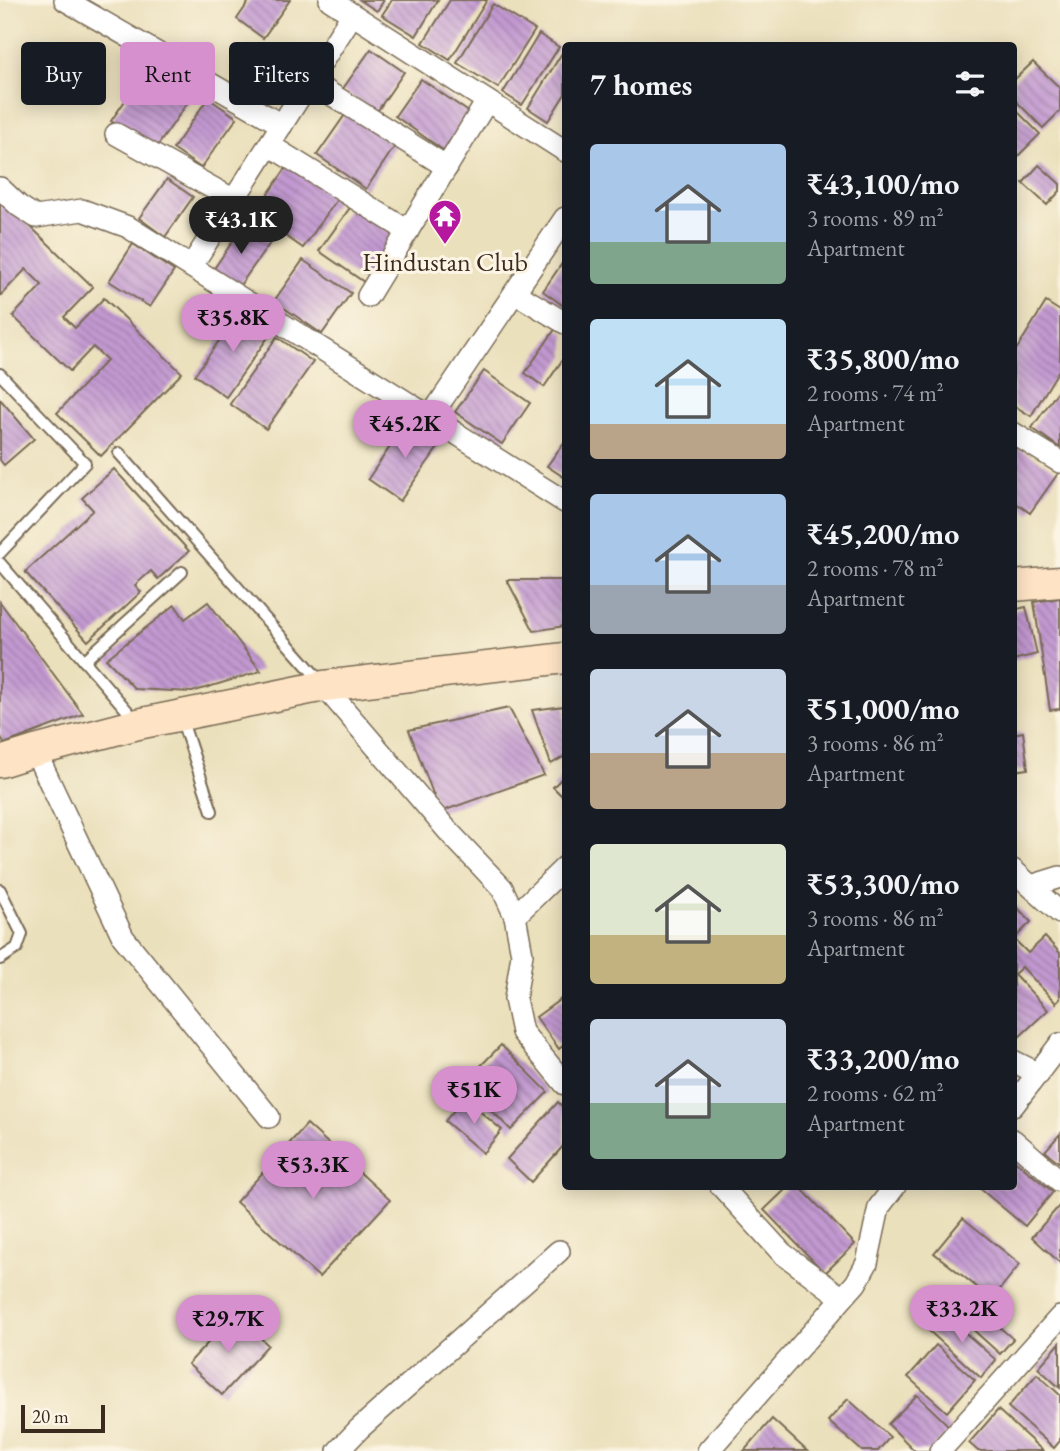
<!DOCTYPE html>
<html lang="en">
<head>
<meta charset="utf-8">
<style>
  body { margin:0; font-family:"EB Garamond",serif; background:#242831; color:#f1f3f6; height:100vh; display:flex; flex-direction:column; font-size:26px; white-space:nowrap }
  * { box-sizing:border-box; margin:0 }
  p { font-size:23px; color:#9ea1a6 }
  .icon { flex:none; width:38px; height:38px; fill:none; stroke:currentColor; stroke-width:2; stroke-linecap:round; stroke-linejoin:round }
  .map { position:relative; flex:1; overflow:hidden }
  .details { position:absolute; left:562px; top:42px; width:455px; height:1148px; display:flex; flex-direction:column; background:#171b24; border-radius:7px; box-shadow:0 4px 18px #0003 }
  .details>* { flex:none }
  .guide { position:absolute; left:21px; top:42px; width:436px; height:63px; display:flex; gap:14px }
  .scale { position:absolute; left:21px; bottom:18px; width:84px; box-sizing:border-box; padding-left:7px; border:4px solid #3b2a1e; border-top:0; font-size:19px; line-height:24px; white-space:nowrap; color:#3b2a1e; -webkit-text-stroke:5px #fcf5e5; paint-order:stroke }
  .price { position:absolute; translate:-50% -60px; padding:0 16px; border-radius:24px; background:#d690ce; color:#111; font-size:23px; line-height:46px; filter:drop-shadow(0 2px 4px #0008) }
  .price::after { content:''; position:absolute; left:50%; top:42px; width:21px; height:16px; margin-left:-10px; background:inherit; clip-path:polygon(0 0,100% 0,50% 100%) }
  .price.on { background:#222; color:#fff }
  ul { padding:0; list-style:none }
  li { display:flex; align-items:center; gap:21px; height:175px; padding:0 28px }
  li span { display:grid; place-items:center; flex:none; width:196px; height:140px; border-radius:7px; color:#555 }
  li>.icon { margin-inline-start:auto }
  span .icon { width:84px; height:84px; fill:#fffc; stroke-width:1 }
  li b { font-size:30px }
  h2 { display:flex; justify-content:space-between; align-items:center; height:84px; padding:0 28px; font-size:30px }
  .tag { padding:0 24px; border-radius:7px; background:#171b24; box-shadow:0 4px 18px #0003; font-size:24px; line-height:63px }
  .tag.on { background:#d690ce; color:#111 }
  .map>svg:first-child { display:block }
</style>
</head>
<body>
<div class="map">
<svg width="1060" height="1451" viewBox="0 0 1060 1451">
  <defs>
    <pattern id="building-back-hatch" width="6" height="6" patternUnits="userSpaceOnUse" patternTransform="scale(1.75)"><rect width="6" height="6" fill="#c299d1"/><path d="M-1 5l2 2M0 0l6 6M5-1l2 2" fill="none" stroke="#9f7da9"/></pattern>
  </defs>
  <rect width="100%" height="100%" fill="#fcf5e5"/>
  <filter id="ink" filterUnits="userSpaceOnUse"><feTurbulence type="fractalNoise" baseFrequency=".0143" numOctaves="2"/><feDisplacementMap in="SourceGraphic" scale="14" xChannelSelector="R" yChannelSelector="G"/><feConvolveMatrix kernelMatrix="1 2 1 2 8 2 1 2 1" color-interpolation-filters="sRGB"/></filter>
  <filter id="wash" filterUnits="userSpaceOnUse"><feTurbulence type="fractalNoise" baseFrequency=".00686" numOctaves="4" result="noise"/><feDisplacementMap in="SourceGraphic" scale="28" xChannelSelector="R" yChannelSelector="G"/><feGaussianBlur stdDeviation="1.57" result="paint"/><feColorMatrix in="noise" values="0 0 0 0 0 0 0 0 0 0 0 0 0 0 0 0 0 1.4 0 .05"/><feComposite in="paint" operator="in"/></filter>
  <g filter="url(#wash)">
    <rect width="100%" height="100%" fill="#ebe0bc"/>
    <g id="blocks">
      <g fill="url(#building-back-hatch)">
        <path d="M250,0h40l-27,38 -26,-19z"/>
        <path d="M360,0h24l-7,11z"/>
        <path d="M392,0h46l-22,36 -34,-21z"/>
        <path d="M450,0h37l-37,60 -27,-17z"/>
        <path d="M493,4l42,26 -37,58 -41,-25z"/>
        <path d="M539,34l20,13 -37,58 -19,-12z"/>
        <path d="M371,49l33,23 -28,41 -34,-23z"/>
        <path d="M562,53l3,1v40l-17,27 -20,-13z"/>
        <path d="M152,62l43,30 -41,59 -43,-30z"/>
        <path d="M1033,62l27,26v23l-17,17 -30,-30v-17z"/>
        <path d="M421,79l49,34 -27,37 -48,-34z"/>
        <path d="M208,98l29,20 -36,50 -28,-19z"/>
        <path d="M1013,107l27,27 -27,27z"/>
        <path d="M347,112l48,34 -29,43 -49,-34z"/>
        <path d="M289,164l49,34 -35,50 -49,-34z"/>
        <path d="M1039,165l21,19v7l-13,14 -24,-22z"/>
        <path d="M167,179l26,18 -28,40 -26,-19z"/>
        <path d="M0,197l93,90 -29,30 11,11 29,-30 78,75 -81,83 -44,-43 50,-53 -14,-13 -23,24 -57,-55 29,-31 -16,-16 -26,27z"/>
        <path d="M352,205l47,33 -32,46 -48,-33z"/>
        <path d="M244,225l26,18 -32,45 -25,-18z"/>
        <path d="M133,244l41,27 -24,36 -41,-26z"/>
        <path d="M565,259v48l-22,-16z"/>
        <path d="M303,260l48,33 -29,41 -48,-33z"/>
        <path d="M1046,302l14,9v57l-29,48 -18,-11v-50z"/>
        <path d="M240,311l31,22 -45,64 -31,-22z"/>
        <path d="M556,328l9,6v22l-21,31 -19,-14z"/>
        <path d="M277,337l36,25 -47,67 -36,-25z"/>
        <path d="M484,371l46,32 -28,41 -47,-32z"/>
        <path d="M1060,388v60l-28,-20z"/>
        <path d="M0,399l34,40 -30,26 -4,-5z"/>
        <path d="M409,419l33,23 -42,59 -32,-22z"/>
        <path d="M565,441v37l-18,-12z"/>
        <path d="M1013,445l46,27 -29,41 -17,-12z"/>
        <path d="M114,469l75,82 -31,28 -7,-8 -16,14 6,7 -53,49 -63,-69 68,-62 -11,-12z"/>
        <path d="M507,580h57l1,46 -31,5z"/>
        <path d="M1060,598v111l-10,1 -16,-108z"/>
        <path d="M0,602l83,112 -79,30 -4,-9z"/>
        <path d="M208,602l53,69 -69,21 -57,-3 -29,-30 69,-54 10,14z"/>
        <path d="M1026,607l11,47 -24,6v-50z"/>
        <path d="M565,706v50l-14,8 -19,-54z"/>
        <path d="M509,708l35,67 -104,37 -31,-82z"/>
        <path d="M1023,732l5,37 -15,2v-37z"/>
        <path d="M565,775v24l-12,-12z"/>
        <path d="M1013,903l18,19 -17,17 14,14 17,-16 15,16v46l-4,4 -34,-36 -8,7 34,36 -30,28 -5,-6z"/>
        <path d="M565,996v48l-6,5 -23,-32z"/>
        <path d="M501,1045l47,47 -37,38 -47,-47z"/>
        <path d="M464,1098l38,32 -19,23 -38,-32z"/>
        <path d="M558,1102l7,7v35l-34,38 -24,-23z"/>
        <path d="M307,1124l83,76 -71,77 -83,-75z"/>
        <path d="M1060,1134v29l-15,-12z"/>
        <path d="M1013,1159l40,33 -28,34 -48,-40h36z"/>
        <path d="M789,1186h10l56,58 -30,29 -61,-63z"/>
        <path d="M1060,1205v58l-28,-26z"/>
        <path d="M963,1218l57,46 -28,35 -58,-46z"/>
        <path d="M961,1293l52,46 -13,15 -52,-47z"/>
        <path d="M943,1313l53,47 -15,18 -53,-48z"/>
        <path d="M235,1314l33,31 -46,50 -34,-31z"/>
        <path d="M1060,1343v45l-22,-20z"/>
        <path d="M936,1345l39,35 -28,32 -39,-35z"/>
        <path d="M1037,1374l23,21v46l-6,7 -46,-41z"/>
        <path d="M917,1395l35,34 -22,22h-15l-27,-27z"/>
        <path d="M848,1399l42,38 -12,14h-16l-34,-30z"/>
        <path d="M998,1410l45,41h-65l-9,-8z"/>
        <path d="M772,1419l35,32h-63z"/>
      </g>
    </g>
  </g>
  <g filter="url(#ink)">
    <use href="#blocks" fill-opacity="0" stroke="#796a55" stroke-width="2"/>
    <g fill="none" stroke-linecap="round" stroke-linejoin="round">
      <defs>
        <g id="lane">
          <path d="M0,374l85,89 -85,90"/>
          <path d="M119,453l203,230"/>
          <path d="M0,563l137,159"/>
          <path d="M84,661l98,-89"/>
          <path d="M181,718l31,93"/>
          <path d="M0,890l22,44 -5,14 -17,11"/>
        </g>
        <g id="street">
          <path d="M65,0l217,125"/>
          <path d="M330,0l235,151"/>
          <path d="M310,81l137,86"/>
          <path d="M116,134l118,66"/>
          <path d="M269,145l139,86"/>
          <path d="M0,188l19,18 17,11 46,-7 46,17 437,275"/>
          <path d="M192,265l160,-250"/>
          <path d="M515,293l50,30"/>
          <path d="M368,296l119,-195"/>
          <path d="M431,416l134,-198"/>
          <path d="M1013,433l47,29"/>
          <path d="M324,686l125,146 53,56 13,28 7,38 -7,45 7,33 43,52"/>
          <path d="M35,751l88,186 146,180"/>
          <path d="M1013,870l47,43"/>
          <path d="M1031,886l29,-9"/>
          <path d="M515,916l50,-49"/>
          <path d="M1013,1061l26,13"/>
          <path d="M1013,1106l47,-62"/>
          <path d="M1013,1140l47,41"/>
          <path d="M721,1186l61,67 59,44"/>
          <path d="M338,1451l21,-22 200,-178"/>
          <path d="M708,1451l148,-168 11,-20 12,-56 16,-21"/>
          <path d="M940,1451l120,-134"/>
        </g>
        <g id="secondary">
          <path d="M1013,586l47,-4"/>
          <path d="M0,762l35,-11 103,-27 186,-38 241,-28"/>
        </g>
      </defs>
      <use href="#lane" stroke="#796a55" stroke-width="14"/>
      <use href="#street" stroke="#796a55" stroke-width="24"/>
      <use href="#secondary" stroke="#796a55" stroke-width="33"/>
      <use href="#lane" stroke="#fff" stroke-width="10"/>
      <use href="#street" stroke="#fff" stroke-width="21"/>
      <use href="#secondary" stroke="#fee4c5" stroke-width="30"/>
    </g>
  </g>
  <defs>
    <symbol id="temple-pin" viewBox="-11 -11 22 30"><path d="M0 17L-7.5 6A9.5 9.5 0 1 1 7.5 6Z" fill="#b5179e" stroke="#fcf5e5"/><path d="M0-6L5-2H3V0L6.5 2.5H4V6H1.5V3h-3V6H-4V2.5H-6.5L-3 0V-2H-5Z" fill="#fff"/></symbol>
  </defs>
  <g fill-rule="evenodd">
    <use href="#temple-pin" x="426" y="197" width="38" height="52"/>
  </g>
  <g text-anchor="middle" dominant-baseline="central" stroke-width="6" stroke-linejoin="round" paint-order="stroke">
    <g font-size="26" fill="#3b2a1e" stroke="#fcf5e5">
      <text x="445" y="262">Hindustan Club</text>
    </g>
  </g>
</svg>
<div class="scale">20 m</div>
<b class="price on" style="left:241px;top:256px">₹43.1K</b>
<b class="price" style="left:233px;top:354px">₹35.8K</b>
<b class="price" style="left:405px;top:460px">₹45.2K</b>
<b class="price" style="left:474px;top:1126px">₹51K</b>
<b class="price" style="left:313px;top:1201px">₹53.3K</b>
<b class="price" style="left:962px;top:1345px">₹33.2K</b>
<b class="price" style="left:228px;top:1355px">₹29.7K</b>
<div class="guide">
<a class="tag">Buy</a>
<a class="tag on">Rent</a>
<a class="tag">Filters</a>
</div>
<section class="details">
<h2>7 homes<svg class="icon" aria-label="filters" viewBox="0 0 24 24"><path d="M4 7h16M4 17h16"/><circle cx="9" cy="7" r="2"/><circle cx="15" cy="17" r="2"/></svg></h2>
<ul>
<li><span style="background:linear-gradient(#a9c7e8 70%,#7fa58c 0)"><svg class="icon" aria-label="home" viewBox="0 0 24 24"><path d="M3 11l9-7 9 7M6 9v11h12V9"/></svg></span><div><b>₹43,100/mo</b><p>3 rooms · 89 m²</p><p>Apartment</p></div></li>
<li><span style="background:linear-gradient(#bfe0f5 75%,#b9a48a 0)"><svg class="icon" aria-label="home" viewBox="0 0 24 24"><path d="M3 11l9-7 9 7M6 9v11h12V9"/></svg></span><div><b>₹35,800/mo</b><p>2 rooms · 74 m²</p><p>Apartment</p></div></li>
<li><span style="background:linear-gradient(#a9c7e8 65%,#9aa5b1 0)"><svg class="icon" aria-label="home" viewBox="0 0 24 24"><path d="M3 11l9-7 9 7M6 9v11h12V9"/></svg></span><div><b>₹45,200/mo</b><p>2 rooms · 78 m²</p><p>Apartment</p></div></li>
<li><span style="background:linear-gradient(#c9d6e8 60%,#b9a48a 0)"><svg class="icon" aria-label="home" viewBox="0 0 24 24"><path d="M3 11l9-7 9 7M6 9v11h12V9"/></svg></span><div><b>₹51,000/mo</b><p>3 rooms · 86 m²</p><p>Apartment</p></div></li>
<li><span style="background:linear-gradient(#dfe7d0 65%,#c2b280 0)"><svg class="icon" aria-label="home" viewBox="0 0 24 24"><path d="M3 11l9-7 9 7M6 9v11h12V9"/></svg></span><div><b>₹53,300/mo</b><p>3 rooms · 86 m²</p><p>Apartment</p></div></li>
<li><span style="background:linear-gradient(#c9d6e8 60%,#7fa58c 0)"><svg class="icon" aria-label="home" viewBox="0 0 24 24"><path d="M3 11l9-7 9 7M6 9v11h12V9"/></svg></span><div><b>₹33,200/mo</b><p>2 rooms · 62 m²</p><p>Apartment</p></div></li>
</ul>
</section>
</div>
</body>
</html>
